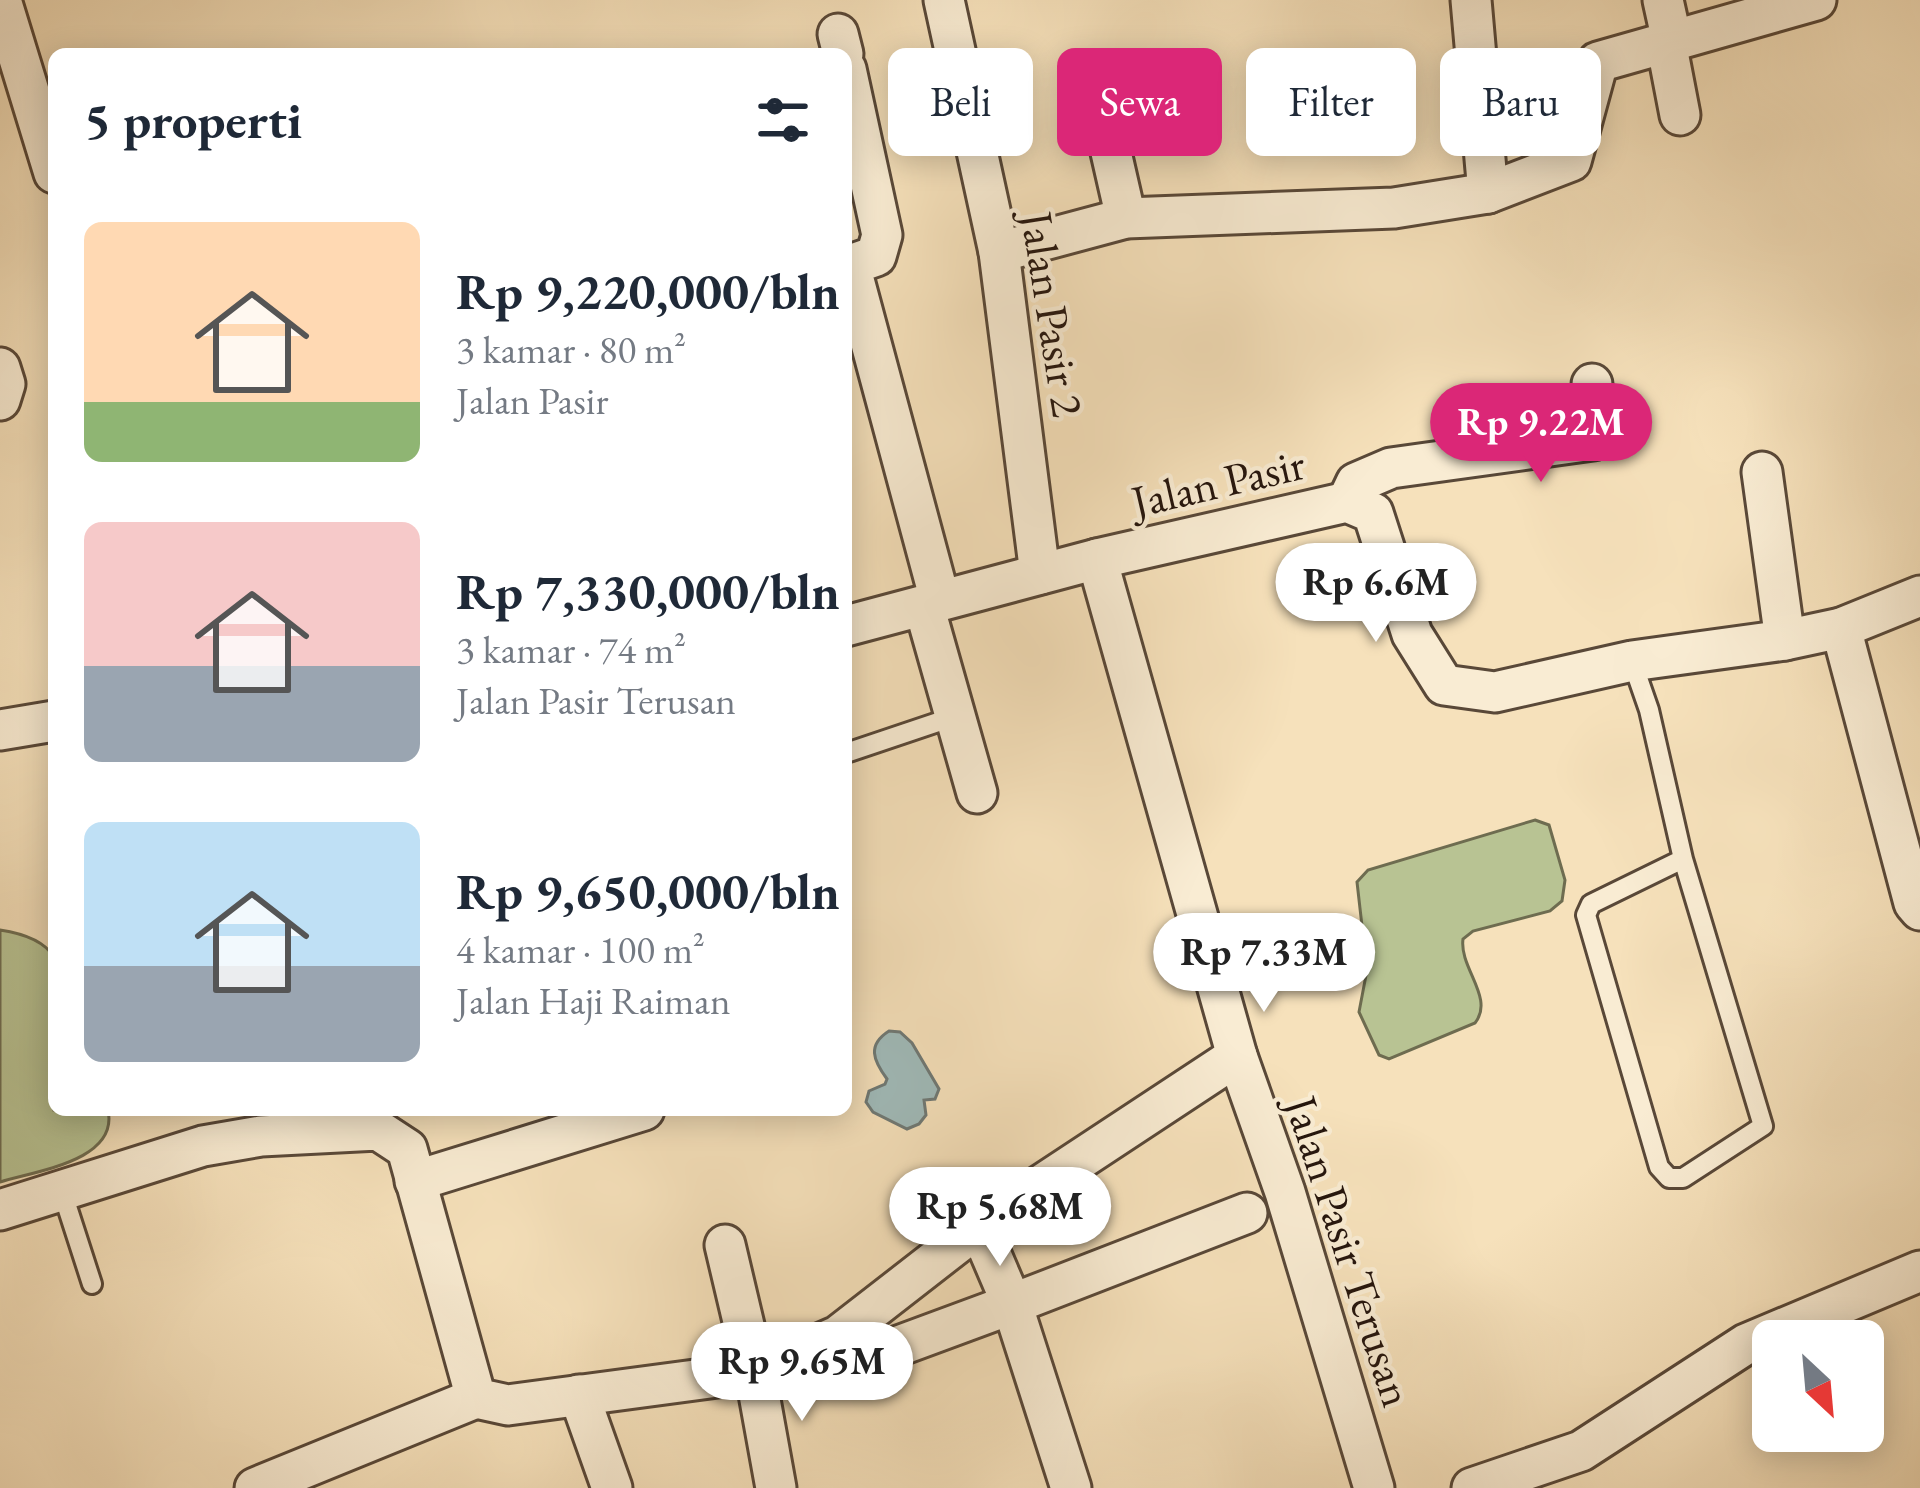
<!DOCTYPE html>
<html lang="id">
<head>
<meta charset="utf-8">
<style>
  body { margin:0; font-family:"EB Garamond",serif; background:#f2f2f3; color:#1f2937; height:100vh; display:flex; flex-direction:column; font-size:45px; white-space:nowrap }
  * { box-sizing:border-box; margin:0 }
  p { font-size:39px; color:#747a83 }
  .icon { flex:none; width:66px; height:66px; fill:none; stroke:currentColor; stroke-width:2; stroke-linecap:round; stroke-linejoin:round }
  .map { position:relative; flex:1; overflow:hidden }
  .side { position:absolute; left:48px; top:48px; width:804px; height:1068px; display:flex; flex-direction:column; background:#fff; border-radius:18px; box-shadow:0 6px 30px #0003 }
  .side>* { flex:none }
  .banner { position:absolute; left:888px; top:48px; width:852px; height:108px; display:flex; gap:24px }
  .needle { width:78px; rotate:154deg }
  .tools { position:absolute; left:1752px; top:1320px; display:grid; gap:24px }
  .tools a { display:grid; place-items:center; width:132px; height:132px; border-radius:18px; background:#fff; box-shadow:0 6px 30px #0003; font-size:60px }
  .price { position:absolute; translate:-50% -102px; padding:0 27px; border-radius:42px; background:#fff; color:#222; font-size:39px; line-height:78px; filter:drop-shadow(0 3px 6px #0008) }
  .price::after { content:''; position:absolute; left:50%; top:72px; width:36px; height:27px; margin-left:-18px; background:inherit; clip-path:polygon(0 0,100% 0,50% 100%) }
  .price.on { background:#db2777; color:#fff }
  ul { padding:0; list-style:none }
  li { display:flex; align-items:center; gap:36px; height:300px; padding:0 36px }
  li span { display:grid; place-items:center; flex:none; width:336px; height:240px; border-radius:18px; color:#555 }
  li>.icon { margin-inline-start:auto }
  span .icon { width:144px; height:144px; fill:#fffc; stroke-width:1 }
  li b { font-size:51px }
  h2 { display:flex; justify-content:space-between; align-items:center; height:144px; padding:0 36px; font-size:51px }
  .pill { padding:0 42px; border-radius:18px; background:#fff; box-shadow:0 6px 30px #0003; font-size:42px; line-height:108px }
  .pill.on { background:#db2777; color:#fff }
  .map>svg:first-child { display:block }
</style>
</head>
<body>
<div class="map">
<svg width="1920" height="1488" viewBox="0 0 1920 1488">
  <rect width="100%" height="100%" fill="#f6e1bb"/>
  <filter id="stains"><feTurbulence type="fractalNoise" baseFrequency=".00167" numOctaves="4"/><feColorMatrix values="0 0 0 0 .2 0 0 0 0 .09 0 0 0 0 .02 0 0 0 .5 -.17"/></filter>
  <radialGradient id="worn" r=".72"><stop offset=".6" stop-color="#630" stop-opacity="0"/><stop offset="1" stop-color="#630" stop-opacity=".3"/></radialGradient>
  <g fill="#b8c393" stroke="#6e6c50" stroke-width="3">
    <path d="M1535,820l14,5 16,55 -3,21 -12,10 -77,20 -10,8c-4,29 32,59 12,84l-86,36 -10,-4 -20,-43 8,-42 -10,-88 11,-12z"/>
    <path d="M0,930c20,3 43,9 54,27v153h54c11,51 -73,61 -108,72z"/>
  </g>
  <path fill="#a0bbba" stroke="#6f7975" stroke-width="3" d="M889,1031l11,1 12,11 27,46 -4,10 -11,1 2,15 -7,9 -12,5 -34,-17 -7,-10 3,-11 16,-7 2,-5c-14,-19 -20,-34 2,-48z"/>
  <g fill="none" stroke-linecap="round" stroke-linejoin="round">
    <defs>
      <g id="lane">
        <path d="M1632,661l17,49 34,149 80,267 -80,52h-14l-10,-11 -73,-252 5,-11 92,-45"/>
        <path d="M846,753l110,-37"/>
        <path d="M62,1191l30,93"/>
      </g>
      <g id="street">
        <path d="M1,0l53,173"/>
        <path d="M944,0l55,252 41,322"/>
        <path d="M1471,0l17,193"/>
        <path d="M1663,0l9,41"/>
        <path d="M838,34l5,20"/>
        <path d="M1666,42l14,73"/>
        <path d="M846,69l36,166 -6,21 -26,9 90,335"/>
        <path d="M1100,104l26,114"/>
        <path d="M999,252l127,-34 268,-10 94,-15 83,-32 27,-99 218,-62"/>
        <path d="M0,368l5,16 -5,16"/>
        <path d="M1762,472l23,168"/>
        <path d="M1347,502l9,-19 35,-15 202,-28 -1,-56"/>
        <path d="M1097,559l140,497 48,136 89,296"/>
        <path d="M924,606l53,187"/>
        <path d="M846,626l251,-67 250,-57 26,11 39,121 32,51 51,7 137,-31 153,-21 56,-12 79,-32"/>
        <path d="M1841,628l73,275 6,7"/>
        <path d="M0,730l54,-9"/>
        <path d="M415,1181l229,-71"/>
        <path d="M0,1210l203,-64 58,-10 117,-6 29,19 69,249 32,7 247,-33 83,-36 144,-112 255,-168"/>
        <path d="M725,1245l30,127 21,116"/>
        <path d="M893,1348l119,-44 -23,-54"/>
        <path d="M579,1395l33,93"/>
        <path d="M255,1488l221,-90"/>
        <path d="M1071,1488l-59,-184 235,-91"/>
        <path d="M1472,1488l109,-37 165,-107 174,-73"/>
      </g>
    </defs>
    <use href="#lane" stroke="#594838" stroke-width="24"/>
    <use href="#street" stroke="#594838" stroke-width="45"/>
    <use href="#lane" stroke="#f9ecd3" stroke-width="18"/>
    <use href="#street" stroke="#f9ecd3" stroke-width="39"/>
  </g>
  <g text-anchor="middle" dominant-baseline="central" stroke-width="9" stroke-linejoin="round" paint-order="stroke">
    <g font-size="45" fill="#25150d" stroke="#f9ecd3">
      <text transform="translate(1053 314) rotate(81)">Jalan Pasir 2</text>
      <text transform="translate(1218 482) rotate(-13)">Jalan Pasir</text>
      <text transform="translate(1350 1251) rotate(72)">Jalan Pasir Terusan</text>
    </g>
  </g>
  <rect width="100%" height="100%" filter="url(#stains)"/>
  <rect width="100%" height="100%" fill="url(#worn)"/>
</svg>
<div class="tools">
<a><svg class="needle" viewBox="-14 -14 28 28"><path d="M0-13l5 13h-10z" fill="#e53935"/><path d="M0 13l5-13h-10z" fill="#747a83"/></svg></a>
</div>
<b class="price on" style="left:1541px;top:485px">Rp 9.22M</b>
<b class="price" style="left:1376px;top:645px">Rp 6.6M</b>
<b class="price" style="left:1264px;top:1015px">Rp 7.33M</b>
<b class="price" style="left:1000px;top:1269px">Rp 5.68M</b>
<b class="price" style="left:802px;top:1424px">Rp 9.65M</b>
<div class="banner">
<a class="pill">Beli</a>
<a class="pill on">Sewa</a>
<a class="pill">Filter</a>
<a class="pill">Baru</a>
</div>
<section class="side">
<h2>5 properti<svg class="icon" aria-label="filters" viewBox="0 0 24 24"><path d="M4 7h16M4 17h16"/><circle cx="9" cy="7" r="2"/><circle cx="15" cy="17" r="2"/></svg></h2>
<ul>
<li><span style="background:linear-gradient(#ffd9b3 75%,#8fb573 0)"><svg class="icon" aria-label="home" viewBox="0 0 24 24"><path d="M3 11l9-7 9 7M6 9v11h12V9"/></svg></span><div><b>Rp 9,220,000/bln</b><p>3 kamar · 80 m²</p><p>Jalan Pasir</p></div></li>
<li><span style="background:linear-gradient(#f6c9c9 60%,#9aa5b1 0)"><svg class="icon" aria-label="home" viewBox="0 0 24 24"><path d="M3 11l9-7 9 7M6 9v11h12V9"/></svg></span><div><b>Rp 7,330,000/bln</b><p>3 kamar · 74 m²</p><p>Jalan Pasir Terusan</p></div></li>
<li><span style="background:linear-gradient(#bfe0f5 60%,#9aa5b1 0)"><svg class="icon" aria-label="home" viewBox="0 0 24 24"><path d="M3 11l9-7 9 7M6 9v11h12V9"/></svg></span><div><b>Rp 9,650,000/bln</b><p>4 kamar · 100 m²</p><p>Jalan Haji Raiman</p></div></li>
</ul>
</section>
</div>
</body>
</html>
